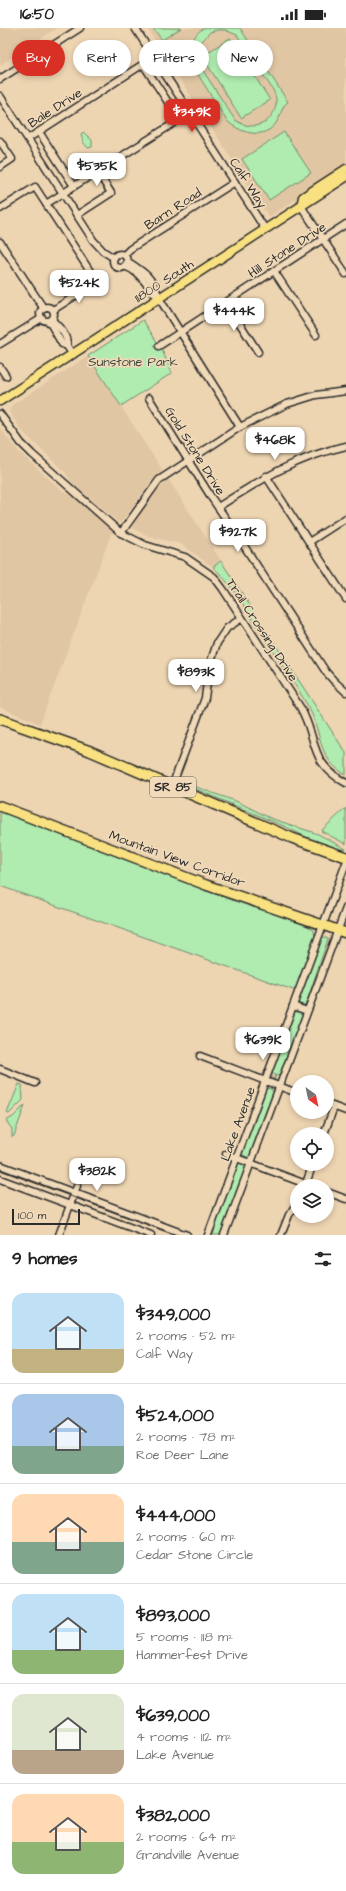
<!DOCTYPE html>
<html lang="en">
<head>
<meta charset="utf-8">
<style>
  body { margin:0; font-family:"Architects Daughter",sans-serif; background:#f6f6f6; color:#222; height:100vh; display:flex; flex-direction:column; font-size:15px; white-space:nowrap }
  * { box-sizing:border-box; margin:0 }
  p { font-size:13px; color:#767676 }
  .icon { flex:none; width:22px; height:22px; fill:none; stroke:currentColor; stroke-width:2; stroke-linecap:round; stroke-linejoin:round }
  .map { position:relative; height:1207px; overflow:hidden }
  .sheet { display:flex; flex-direction:column; background:#fff; flex:1 }
  .sheet>* { flex:none }
  .banner { position:absolute; left:12px; top:12px; width:322px; height:36px; display:flex; gap:8px }
  .needle { width:26px; rotate:147deg }
  .buttons { position:absolute; left:290px; top:1047px; display:grid; gap:8px }
  .buttons a { display:grid; place-items:center; width:44px; height:44px; border-radius:50%; background:#fff; box-shadow:0 2px 6px #0003; font-size:20px }
  .scale { position:absolute; left:12px; bottom:10px; width:68px; box-sizing:border-box; padding-left:4px; border:2px solid #2b2b2b; border-top:0; font-size:11px; line-height:14px; white-space:nowrap; color:#2b2b2b; -webkit-text-stroke:3px #f0dab9; paint-order:stroke }
  .price { position:absolute; translate:-50% -34px; padding:0 9px; border-radius:8px; background:#fff; color:#222; font-size:13px; line-height:26px; filter:drop-shadow(0 1px 2px #0008) }
  .price::after { content:''; position:absolute; left:50%; top:24px; width:12px; height:9px; margin-left:-6px; background:inherit; clip-path:polygon(0 0,100% 0,50% 100%) }
  .price.on { background:#d93025; color:#fff }
  ul { padding:0; list-style:none }
  li { display:flex; align-items:center; gap:12px; height:100px; padding:0 12px }
  li+li { border-top:1px solid #e0e0e0 }
  li span { display:grid; place-items:center; flex:none; width:112px; height:80px; border-radius:12px; color:#555 }
  li>.icon { margin-inline-start:auto }
  span .icon { width:48px; height:48px; fill:#fffc; stroke-width:1 }
  li b { font-size:17px }
  h2 { display:flex; justify-content:space-between; align-items:center; height:48px; padding:0 12px; font-size:17px }
  .pill { padding:0 14px; border-radius:18px; background:#fff; box-shadow:0 2px 6px #0003; font-size:14px; line-height:36px }
  .pill.on { background:#d93025; color:#fff }
  .status { display:flex; justify-content:space-between; align-items:center; height:28px; padding:0 20px; background:#fff; direction:ltr }
  .status svg { height:11px; fill:currentColor }
  .map>svg:first-child { display:block }
</style>
</head>
<body>
<div class="status"><b>16:50</b><svg viewBox="0 0 49 12"><path d="M0 12V9h3v3zM5 12V6h3v6zM10 12V3h3v9zM15 12V0h3v12zM26 1h20v11H26zM47 4h2v5h-2z"/></svg></div>
<div class="map">
<svg width="346" height="1207" viewBox="0 0 346 1207">
  <rect width="100%" height="100%" fill="#eed5b2"/>
  <filter id="ink" filterUnits="userSpaceOnUse"><feTurbulence type="fractalNoise" baseFrequency=".025" numOctaves="2"/><feDisplacementMap in="SourceGraphic" scale="8" xChannelSelector="R" yChannelSelector="G"/><feConvolveMatrix kernelMatrix="1 2 1 2 8 2 1 2 1" color-interpolation-filters="sRGB"/></filter>
  <g filter="url(#ink)">
    <g fill="#e1c6a4">
      <path d="M0,0h57l-57,37z"/>
      <path d="M147,0h199v138l-77,51z"/>
      <path d="M88,328l75,115 -11,10 -32,43 -47,-40 -8,-12 -43,-41 -13,-19 3,-7z"/>
      <path d="M0,400l19,24 41,37 15,9 39,34 -3,2 -71,190 -40,-17z"/>
      <path d="M167,449l54,84 -8,6 -32,-23 -33,-8 -16,-8 4,-10 20,-29z"/>
    </g>
    <g fill="#b0ebb0" stroke="#6e8b6e" fill-rule="evenodd">
      <path d="M153,0h28l-19,12z"/>
      <path d="M204,0h36l48,74c-6,4 -6,9 -9,16 -11,23 -36,17 -52,3l-35,-56c-3,-13 -2,-29 12,-37zM217,2h8l12,5 36,55c6,12 3,22 -7,32 -11,6 -20,5 -31,-2l-35,-54 -3,-6 1,-14 12,-14z"/>
      <path d="M230,10l40,62 -29,18 -39,-62z"/>
      <path d="M83,104l9,8v7l-4,1 -5,-6 -2,-8z"/>
      <path d="M284,104l27,41 -42,27 -27,-41z"/>
      <path d="M143,292l19,30 10,23 -51,33 -33,-50z"/>
      <path d="M221,533l125,192v22c-30,-18 -23,-40 -37,-67 -12,-22 -28,-43 -41,-64 -17,-26 -32,-56 -55,-77z"/>
      <path d="M185,755l53,19 32,16 48,16 28,15 -5,1 -33,-12 -22,-11 -100,-42z"/>
      <path d="M346,780v36l-25,-13z"/>
      <path d="M0,781l312,119 2,3 1,6 -19,54 -296,-105z"/>
      <path d="M322,908l6,3 -22,65 -3,1 -6,-2z"/>
      <path d="M295,982l8,4 -24,62 -3,-1 -5,15 3,1 -25,67 -8,-4 25,-66 4,1 5,-14 -4,-2z"/>
      <path d="M19,1056l3,1 1,15 -14,14 -2,-1z"/>
      <path d="M25,1077l-11,31 -2,1v-8l-6,-8 7,-4z"/>
      <path d="M238,1134l9,4 -26,69h-8l11,-37z"/>
    </g>
    <g fill="none" stroke-linecap="round" stroke-linejoin="round">
      <defs>
        <g id="minor">
          <path d="M135,0l130,201"/>
          <path d="M143,36l36,55"/>
          <path d="M0,51l80,-51"/>
          <path d="M0,68l93,144 10,11 11,7"/>
          <path d="M39,104l35,54"/>
          <path d="M29,110l125,-81"/>
          <path d="M0,113l12,18 -12,8"/>
          <path d="M46,176l144,-91"/>
          <path d="M301,178l45,68"/>
          <path d="M0,181l35,-22 62,95 -44,28"/>
          <path d="M77,187l34,-22 -14,-22"/>
          <path d="M0,214l44,67"/>
          <circle cx="120" cy="233" r="7"/>
          <path d="M124,227l6,-6 105,-67"/>
          <path d="M127,233c17,11 26,16 32,37l81,129"/>
          <path d="M124,238c17,5 23,22 35,32"/>
          <path d="M274,243l42,64"/>
          <path d="M226,274l32,50"/>
          <circle cx="47" cy="286" r="7"/>
          <path d="M52,292c7,7 16,15 15,26"/>
          <path d="M49,293l13,23 5,2 6,9"/>
          <path d="M0,316l42,-26"/>
          <path d="M159,318l187,-122"/>
          <path d="M0,339l6,9"/>
          <path d="M149,370l64,102 22,32 91,140 8,9 12,11"/>
          <path d="M0,386l21,29 11,11 89,79 24,12 40,12 29,20 9,12 77,118c19,33 7,54 46,76"/>
          <path d="M266,448l80,123"/>
          <path d="M218,479c42,-27 78,-50 128,-61"/>
          <path d="M121,505l38,-53 81,-53 47,-23 29,-9 30,-4"/>
          <path d="M309,514l37,-24"/>
          <path d="M172,758l33,-88 4,-31 8,-24 10,-15 15,-10"/>
          <path d="M293,978l14,5"/>
          <path d="M200,1028l97,37"/>
          <path d="M0,1041l35,14"/>
          <path d="M327,1076l19,7"/>
          <path d="M324,1106l10,-27"/>
          <path d="M226,1126l85,32"/>
          <path d="M0,1137l187,70"/>
          <path d="M0,1151l151,56"/>
          <path d="M305,1158l8,-22"/>
          <path d="M327,1164l19,7"/>
          <path d="M59,1207l18,-49"/>
          <path d="M208,1207l138,-372"/>
          <path d="M224,1207l122,-327"/>
          <path d="M281,1207l8,-20 8,-12"/>
        </g>
        <g id="major">
          <path d="M301,178l2,-9 43,-28"/>
          <path d="M0,373l346,-224"/>
        </g>
        <g id="highway">
          <path d="M0,691l90,32 202,87 54,19"/>
          <path d="M0,778l206,79 140,48"/>
        </g>
      </defs>
      <use href="#minor" stroke="#2b2b2b" stroke-width="9"/>
      <use href="#major" stroke="#2b2b2b" stroke-width="11"/>
      <use href="#highway" stroke="#2b2b2b" stroke-width="12"/>
      <use href="#minor" stroke="#f0dab9" stroke-width="6"/>
      <use href="#major" stroke="#f9e181" stroke-width="8"/>
      <use href="#highway" stroke="#f9e181" stroke-width="9"/>
      <path stroke="#2b2b2b" stroke-width="1" d="M0,1142l175,65"/>
    </g>
  </g>
  <g text-anchor="middle" dominant-baseline="central" stroke-width="3.5" stroke-linejoin="round" paint-order="stroke">
    <rect fill="#f0dab9" stroke="#666056" stroke-width="1" x="150" y="749" width="46" height="20" rx="3"/>
    <g font-size="12" font-weight="bold" fill="#2b2b2b">
      <text x="173" y="759">SR 85</text>
    </g>
    <g font-size="13" fill="#2b2b2b" stroke="#f0dab9">
      <text transform="translate(55 80) rotate(-33)">Bale Drive</text>
      <text transform="translate(248 155) rotate(57)">Calf Way</text>
      <text transform="translate(173 181) rotate(-33)">Barn Road</text>
      <text transform="translate(287 222) rotate(-33)">Hill Stone Drive</text>
      <text transform="translate(164 253) rotate(-33)">11800 South</text>
      <text transform="translate(195 423) rotate(58)">Gold Stone Drive</text>
      <text transform="translate(262 602) rotate(57)">Trail Crossing Drive</text>
      <text transform="translate(177 831) rotate(20)">Mountain View Corridor</text>
      <text transform="translate(238 1096) rotate(-70)">Lake Avenue</text>
    </g>
    <g font-size="13" fill="#3f483f" stroke="#f0dab9">
      <text x="133" y="334">Sunstone Park</text>
    </g>
  </g>
</svg>
<div class="buttons">
<a><svg class="needle" viewBox="-14 -14 28 28"><path d="M0-13l5 13h-10z" fill="#e53935"/><path d="M0 13l5-13h-10z" fill="#767676"/></svg></a>
<a><svg class="icon" aria-label="locate" viewBox="0 0 24 24"><circle cx="12" cy="12" r="6"/><path d="M12 2v4M12 18v4M2 12h4M18 12h4"/></svg></a>
<a><svg class="icon" aria-label="layers" viewBox="0 0 24 24"><path d="M12 4l9 5-9 5-9-5zM3 14l9 5 9-5"/></svg></a>
</div>
<div class="scale">100 m</div>
<b class="price on" style="left:192px;top:105px">$349K</b>
<b class="price" style="left:97px;top:159px">$535K</b>
<b class="price" style="left:79px;top:276px">$524K</b>
<b class="price" style="left:234px;top:304px">$444K</b>
<b class="price" style="left:275px;top:433px">$468K</b>
<b class="price" style="left:238px;top:525px">$927K</b>
<b class="price" style="left:196px;top:665px">$893K</b>
<b class="price" style="left:263px;top:1033px">$639K</b>
<b class="price" style="left:97px;top:1164px">$382K</b>
<div class="banner">
<a class="pill on">Buy</a>
<a class="pill">Rent</a>
<a class="pill">Filters</a>
<a class="pill">New</a>
</div>
</div>
<section class="sheet">
<h2>9 homes<svg class="icon" aria-label="filters" viewBox="0 0 24 24"><path d="M4 7h16M4 17h16"/><circle cx="9" cy="7" r="2"/><circle cx="15" cy="17" r="2"/></svg></h2>
<ul>
<li><span style="background:linear-gradient(#bfe0f5 70%,#c2b280 0)"><svg class="icon" aria-label="home" viewBox="0 0 24 24"><path d="M3 11l9-7 9 7M6 9v11h12V9"/></svg></span><div><b>$349,000</b><p>2 rooms · 52 m²</p><p>Calf Way</p></div></li>
<li><span style="background:linear-gradient(#a9c7e8 65%,#7fa58c 0)"><svg class="icon" aria-label="home" viewBox="0 0 24 24"><path d="M3 11l9-7 9 7M6 9v11h12V9"/></svg></span><div><b>$524,000</b><p>2 rooms · 78 m²</p><p>Roe Deer Lane</p></div></li>
<li><span style="background:linear-gradient(#ffd9b3 60%,#7fa58c 0)"><svg class="icon" aria-label="home" viewBox="0 0 24 24"><path d="M3 11l9-7 9 7M6 9v11h12V9"/></svg></span><div><b>$444,000</b><p>2 rooms · 60 m²</p><p>Cedar Stone Circle</p></div></li>
<li><span style="background:linear-gradient(#bfe0f5 70%,#8fb573 0)"><svg class="icon" aria-label="home" viewBox="0 0 24 24"><path d="M3 11l9-7 9 7M6 9v11h12V9"/></svg></span><div><b>$893,000</b><p>5 rooms · 118 m²</p><p>Hammerfest Drive</p></div></li>
<li><span style="background:linear-gradient(#dfe7d0 70%,#b9a48a 0)"><svg class="icon" aria-label="home" viewBox="0 0 24 24"><path d="M3 11l9-7 9 7M6 9v11h12V9"/></svg></span><div><b>$639,000</b><p>4 rooms · 112 m²</p><p>Lake Avenue</p></div></li>
<li><span style="background:linear-gradient(#ffd9b3 60%,#8fb573 0)"><svg class="icon" aria-label="home" viewBox="0 0 24 24"><path d="M3 11l9-7 9 7M6 9v11h12V9"/></svg></span><div><b>$382,000</b><p>2 rooms · 64 m²</p><p>Grandville Avenue</p></div></li>
</ul>
</section>
</body>
</html>
